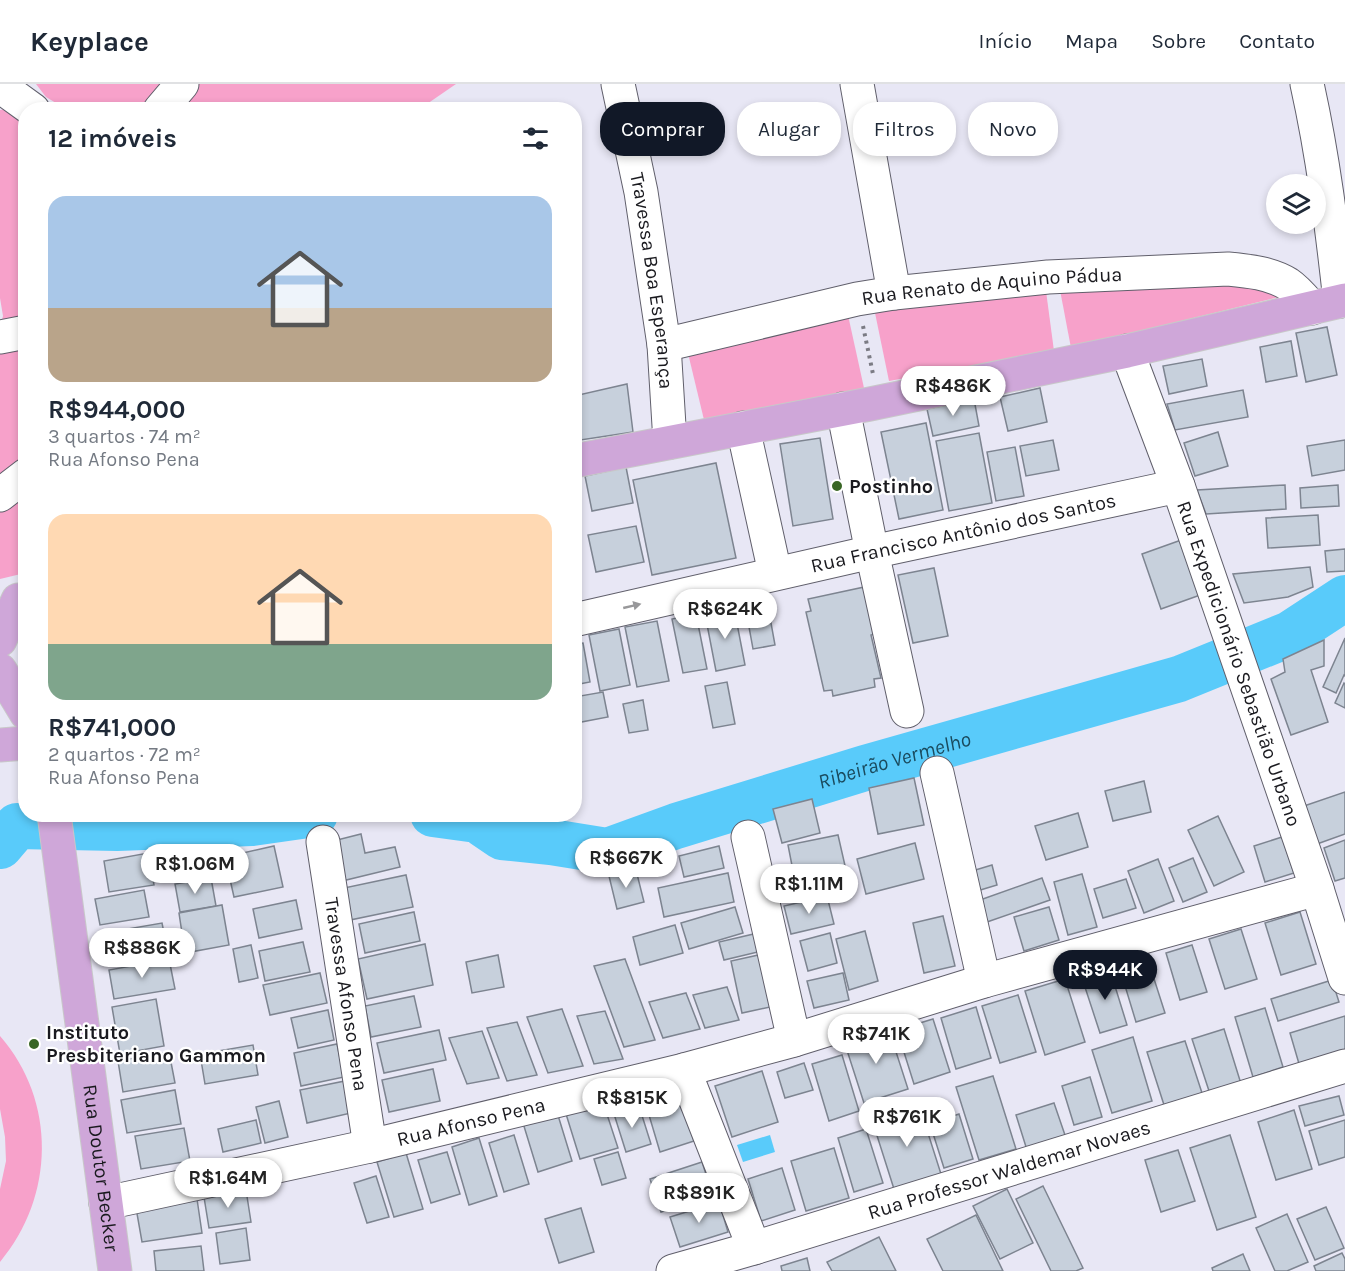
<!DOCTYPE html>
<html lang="pt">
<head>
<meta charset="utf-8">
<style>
  body { margin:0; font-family:Karla,sans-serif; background:#f6f6f7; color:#1f2937; height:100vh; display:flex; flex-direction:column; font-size:22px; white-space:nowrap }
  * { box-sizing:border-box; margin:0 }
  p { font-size:20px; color:#747a83 }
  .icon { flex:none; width:33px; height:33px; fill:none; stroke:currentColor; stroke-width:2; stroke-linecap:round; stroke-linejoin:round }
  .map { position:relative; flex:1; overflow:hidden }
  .side { position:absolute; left:18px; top:18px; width:564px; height:720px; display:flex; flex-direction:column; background:#fff; border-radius:24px; box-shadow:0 3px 9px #0003 }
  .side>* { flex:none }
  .top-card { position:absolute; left:600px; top:18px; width:570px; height:54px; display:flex; gap:12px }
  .tools { position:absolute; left:1266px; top:90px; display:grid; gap:12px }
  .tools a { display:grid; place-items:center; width:60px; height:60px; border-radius:50%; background:#fff; box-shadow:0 3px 9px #0003; font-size:30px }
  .price { position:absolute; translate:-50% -51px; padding:0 14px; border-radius:21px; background:#fff; color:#222; font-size:20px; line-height:39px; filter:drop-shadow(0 2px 3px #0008) }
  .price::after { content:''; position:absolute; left:50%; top:36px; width:18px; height:14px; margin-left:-9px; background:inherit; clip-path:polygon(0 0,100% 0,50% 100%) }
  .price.on { background:#111827; color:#fff }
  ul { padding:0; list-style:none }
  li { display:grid; align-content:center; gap:12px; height:318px; padding:0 30px }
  li span { display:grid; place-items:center; height:186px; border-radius:18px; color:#555 }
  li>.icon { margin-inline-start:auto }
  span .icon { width:108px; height:108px; fill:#fffc; stroke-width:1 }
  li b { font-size:26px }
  h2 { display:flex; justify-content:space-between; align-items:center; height:72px; padding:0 30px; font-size:26px }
  .chip { padding:0 21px; border-radius:24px; background:#fff; box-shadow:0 3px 9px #0003; font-size:21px; line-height:54px }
  .chip.on { background:#111827; color:#fff }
  header { display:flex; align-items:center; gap:36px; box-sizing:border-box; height:84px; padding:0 30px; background:#fff; border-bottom:2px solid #e0e1e3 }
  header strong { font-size:28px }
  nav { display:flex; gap:33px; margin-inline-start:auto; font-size:21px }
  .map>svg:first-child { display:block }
</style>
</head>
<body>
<header>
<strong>Keyplace</strong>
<nav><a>Início</a><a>Mapa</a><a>Sobre</a><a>Contato</a></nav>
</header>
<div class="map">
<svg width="1345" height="1187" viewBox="0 0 1345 1187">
  <rect width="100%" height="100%" fill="#e8e7f5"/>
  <g fill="#f7a1ca">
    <path d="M36,0h134l-17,26 -87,-1 -20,-12z"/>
    <path d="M185,0h271l-32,22v3l-251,1z"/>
    <path d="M26,22l-1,467 -25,6v-252l3,-11 -3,-18v-188z"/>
    <path d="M1261,195l18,18 -208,51 -11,-58z"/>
    <path d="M1046,207l8,60 -165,30 -15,-73z"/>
    <path d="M846,222l18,82 -159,36 -19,-79z"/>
    <path d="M0,952c57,65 55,161 0,226v-73l6,-28 -1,-24 -5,-28z"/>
  </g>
  <path fill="#59cbfa" d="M770,1051l5,17 -32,10 -6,-17z"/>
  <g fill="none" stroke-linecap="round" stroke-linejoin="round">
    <g stroke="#59cbfa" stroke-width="46">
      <path id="s1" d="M433,730l44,6 25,17 49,5 56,9 69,-25 189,-58 314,-89 111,-45 55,-36"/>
      <path d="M0,762l17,-20 100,2 135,-5 63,-9"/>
    </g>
  </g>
  <g fill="#c7d0dc" stroke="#7d8490" stroke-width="1.5">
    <path d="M1327,243l10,48 -31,7 -10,-49z"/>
    <path d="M1291,257l6,35 -31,6 -6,-35z"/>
    <path d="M1202,275l5,27 -38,8 -6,-28z"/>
    <path d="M627,300l6,48 -59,9v-45z"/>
    <path d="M1040,304l7,34 -39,9 -8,-34z"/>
    <path d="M1243,306l5,27 -73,13 -8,-26z"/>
    <path d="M974,315l5,27 -46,10 -6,-27z"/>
    <path d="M926,339l17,87 -44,9 -18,-87z"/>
    <path d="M1218,348l10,34 -33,10 -11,-33z"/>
    <path d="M979,349l13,70 -43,8 -13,-70z"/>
    <path d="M820,354l13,81 -40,7 -13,-82z"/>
    <path d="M1053,356l6,30 -33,6 -6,-30z"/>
    <path d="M1345,356v30l-33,6 -5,-30z"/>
    <path d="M1015,363l9,49 -28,5 -9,-49z"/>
    <path d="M716,379l20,95 -84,17 -19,-95z"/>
    <path d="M626,383l7,36 -41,8 -7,-35z"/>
    <path d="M1285,401l1,24 -80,5 -9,-24z"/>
    <path d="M1338,401l1,21 -38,2 -1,-20z"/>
    <path d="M1318,431l2,30 -52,3 -2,-30z"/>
    <path d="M636,442l8,36 -48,10 -8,-37z"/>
    <path d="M1184,455l19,55 -42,15 -19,-55z"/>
    <path d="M1345,465v22l-18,1 -2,-21z"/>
    <path d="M1310,483l3,20 -25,10 -44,6 -11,-29z"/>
    <path d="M934,484l14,68 -35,7 -15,-68z"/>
    <path d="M869,502l10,47 -8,2 10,43 -7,1 1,8 -42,9 -1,-6 -8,1 -18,-79 5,-1 -3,-12z"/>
    <path d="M767,517l8,44 -22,4 -8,-44z"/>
    <path d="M734,524l11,57 -29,6 -11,-57z"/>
    <path d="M696,530l11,55 -24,4 -11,-54z"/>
    <path d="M657,537l12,60 -32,6 -12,-60z"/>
    <path d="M619,545l11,56 -30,6 -11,-56z"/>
    <path d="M1345,554v38l-1,-1 -8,18 -13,-6z"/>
    <path d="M1324,556v26l-13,4 17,52 -37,13 -20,-56 14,-7 -2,-13z"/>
    <path d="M583,559l7,39 -16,3v-41z"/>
    <path d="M727,598l8,42 -22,4 -8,-42z"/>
    <path d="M1344,599l1,1v24l-10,-5z"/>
    <path d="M603,608l5,25 -32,6 -2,-26z"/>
    <path d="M643,616l5,30 -19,3 -6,-29z"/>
    <path d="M914,694l10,47 -46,9 -9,-46z"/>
    <path d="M1144,697l7,31 -38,9 -8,-30z"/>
    <path d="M1345,708v42l-28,10 -13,-38z"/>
    <path d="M812,715l8,34 -38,10 -9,-34z"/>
    <path d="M1078,729l10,34 -42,13 -11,-34z"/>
    <path d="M1218,732l26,56 -30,14 -26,-56z"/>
    <path d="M361,750l4,19 30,-6 5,20 -58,14 -9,-40z"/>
    <path d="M838,751l8,35 -51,11 -7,-36z"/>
    <path d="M1282,753l12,36 -29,9 -11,-36z"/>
    <path d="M1345,756v38l-10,3 -11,-33z"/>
    <path d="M915,759l9,36 -58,15 -9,-35z"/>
    <path d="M274,762l9,41 -49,10 -9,-40z"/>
    <path d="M719,762l5,22 -40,9 -5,-21z"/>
    <path d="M148,769l6,32 -45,7 -5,-31z"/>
    <path d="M1193,774l14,34 -24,10 -14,-34z"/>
    <path d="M1158,775l16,42 -30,12 -16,-42z"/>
    <path d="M992,781l5,20 -20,6 -5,-20z"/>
    <path d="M636,786l8,32 -27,7 -8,-33z"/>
    <path d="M728,789l6,29 -70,15 -6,-29z"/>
    <path d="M1082,790l15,53 -29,8 -14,-53z"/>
    <path d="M406,791l7,32 -63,13 -6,-32z"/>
    <path d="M211,794l5,28 -36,6 -5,-28z"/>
    <path d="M1042,794l8,22 -63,22 -7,-22z"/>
    <path d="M1126,795l10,29 -33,10 -9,-29z"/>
    <path d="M144,806l5,27 -49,8 -5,-26z"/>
    <path d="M827,812l7,28 -43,10 -7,-28z"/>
    <path d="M296,816l6,29 -43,9 -6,-29z"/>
    <path d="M222,821l7,40 -44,8 -6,-40z"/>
    <path d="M735,823l8,26 -54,16 -8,-26z"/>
    <path d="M1049,823l10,33 -35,11 -10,-34z"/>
    <path d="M414,828l6,29 -55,12 -6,-29z"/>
    <path d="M1300,828l16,52 -35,11 -16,-52z"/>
    <path d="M943,832l12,50 -31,7 -11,-50z"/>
    <path d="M162,839l6,30 -59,10 -5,-30z"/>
    <path d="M675,841l8,28 -43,12 -7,-28z"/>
    <path d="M1241,845l16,50 -32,10 -16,-50z"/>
    <path d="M865,847l13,50 -29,9 -13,-51z"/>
    <path d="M758,849l4,18 -38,9 -5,-18z"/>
    <path d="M830,849l7,30 -29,8 -8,-30z"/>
    <path d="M303,858l7,30 -45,9 -6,-30z"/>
    <path d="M425,860l8,41 -66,14 -9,-40z"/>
    <path d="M251,861l7,33 -19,4 -6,-33z"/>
    <path d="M1192,861l15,47 -27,8 -14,-47z"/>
    <path d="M763,870l12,52 -33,7 -11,-52z"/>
    <path d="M498,871l6,32 -32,6 -6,-31z"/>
    <path d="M1147,873l18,56 -29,9 -17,-56z"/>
    <path d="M169,875l6,30 -61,10 -5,-29z"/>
    <path d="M625,875l30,81 -31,7 -30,-81z"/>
    <path d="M1110,886l17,55 -27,8 -18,-55z"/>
    <path d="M320,889l7,30 -57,12 -7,-30z"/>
    <path d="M843,889l6,27 -35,8 -7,-27z"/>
    <path d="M1065,895l20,63 -40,13 -20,-64z"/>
    <path d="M1332,896l7,22 -61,19 -7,-22z"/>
    <path d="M727,903l12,33 -34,8 -12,-33z"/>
    <path d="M686,909l14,36 -37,9 -14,-36z"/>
    <path d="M1018,911l18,57 -36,11 -18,-57z"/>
    <path d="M414,912l7,31 -50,10 -6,-31z"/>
    <path d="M156,915l8,47 -44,8 -8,-47z"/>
    <path d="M976,923l15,51 -35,11 -15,-51z"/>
    <path d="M1265,924l18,59 -30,10 -18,-60z"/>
    <path d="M562,925l21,57 -35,7 -21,-56z"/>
    <path d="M328,926l6,30 -36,8 -7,-30z"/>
    <path d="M605,927l18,48 -29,5 -17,-48z"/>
    <path d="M1345,932v44l-43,14 -12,-41z"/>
    <path d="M933,935l17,53 -36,12 -17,-54z"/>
    <path d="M517,938l20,53 -30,6 -20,-53z"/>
    <path d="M888,943l20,62 -44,14 -20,-62z"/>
    <path d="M1224,945l18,58 -31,10 -19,-58z"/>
    <path d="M439,946l7,30 -62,13 -7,-30z"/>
    <path d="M482,947l17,47 -32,6 -18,-46z"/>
    <path d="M1133,953l19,64 -40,12 -20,-63z"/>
    <path d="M1185,957l18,55 -38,12 -18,-56z"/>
    <path d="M337,960l7,33 -43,9 -7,-33z"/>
    <path d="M253,961l5,30 -53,9 -5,-30z"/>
    <path d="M169,968l6,31 -52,9 -5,-31z"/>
    <path d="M842,971l17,56 -30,10 -17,-57z"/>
    <path d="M804,979l9,27 -28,8 -8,-26z"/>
    <path d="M433,985l7,32 -51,11 -7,-32z"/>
    <path d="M762,987l16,51 -46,15 -17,-51z"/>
    <path d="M993,992l23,73 -37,11 -23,-73z"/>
    <path d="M1090,993l12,40 -28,8 -12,-39z"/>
    <path d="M345,997l6,32 -44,10 -7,-33z"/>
    <path d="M175,1006l6,34 -54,9 -6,-33z"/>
    <path d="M680,1011l14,46 -34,11 -14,-47z"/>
    <path d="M1339,1012l5,19 -39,11 -6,-20z"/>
    <path d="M279,1017l9,36 -23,6 -9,-36z"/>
    <path d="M603,1018l15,46 -38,11 -14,-45z"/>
    <path d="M1054,1019l12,35 -39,12 -11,-35z"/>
    <path d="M639,1022l12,38 -25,8 -12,-38z"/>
    <path d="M920,1024l21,66 -47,15 -21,-66z"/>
    <path d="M1294,1026l18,59 -36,11 -18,-58z"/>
    <path d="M557,1028l15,49 -34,11 -15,-49z"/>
    <path d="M959,1030l14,45 -29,9 -14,-44z"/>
    <path d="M256,1036l5,23 -38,9 -5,-23z"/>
    <path d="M1345,1036v37l-26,8 -10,-34z"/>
    <path d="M184,1044l6,33 -49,8 -6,-33z"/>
    <path d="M866,1045l17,54 -29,9 -16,-54z"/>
    <path d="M514,1051l15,49 -25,8 -15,-49z"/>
    <path d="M1230,1051l26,82 -39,13 -27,-82z"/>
    <path d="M479,1054l18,58 -28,9 -17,-58z"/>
    <path d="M834,1064l15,50 -43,13 -15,-50z"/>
    <path d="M1178,1066l17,51 -34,11 -16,-52z"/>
    <path d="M447,1068l13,42 -29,9 -13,-43z"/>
    <path d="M618,1068l8,26 -24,7 -8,-26z"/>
    <path d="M406,1069l17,56 -29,8 -17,-55z"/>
    <path d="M702,1078l11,34 -52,16 -11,-33z"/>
    <path d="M782,1084l13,42 -34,11 -13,-42z"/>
    <path d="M376,1092l13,41 -22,6 -13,-40z"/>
    <path d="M1043,1102l40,82 -7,3h-25l-35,-72z"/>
    <path d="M1007,1105l26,54 -33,16 -27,-53z"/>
    <path d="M246,1106l5,32 -42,6 -5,-31z"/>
    <path d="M197,1115l5,34 -60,9 -6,-34z"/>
    <path d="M719,1118l9,30 -48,15 -10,-30z"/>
    <path d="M1326,1123l18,41 -29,12 -18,-41z"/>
    <path d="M581,1124l13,44 -35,11 -14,-44z"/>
    <path d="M1287,1130l21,48 -21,9h-12l-19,-43z"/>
    <path d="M976,1131l27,56h-60l-16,-32z"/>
    <path d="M246,1144l4,32 -30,4 -4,-31z"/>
    <path d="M879,1153l17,34h-64l-5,-9z"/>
    <path d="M201,1162l3,25h-48l-2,-20z"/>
    <path d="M1342,1169l3,6v12h-29l-2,-5z"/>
    <path d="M1243,1170l7,17h-37l-1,-3z"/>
    <path d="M807,1174l3,13h-28l-1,-5z"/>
  </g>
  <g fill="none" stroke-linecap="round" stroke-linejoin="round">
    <defs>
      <g id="minor">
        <path id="s2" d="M618,0l23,108 23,153 6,97"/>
        <path d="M857,0l37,209"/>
        <path d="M1307,0c16,72 25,144 33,217"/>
        <path d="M0,2l33,24"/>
        <path d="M160,26l22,-26"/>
        <path d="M0,253l26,-5"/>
        <path id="s3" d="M664,261l193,-46 37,-6 154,-16 180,-8c21,2 42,4 60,15 9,6 17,16 24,24"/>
        <path id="s4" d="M1127,267l51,135 139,403 28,89"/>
        <path d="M843,325l29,143 35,159"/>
        <path d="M743,344l32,145"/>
        <path d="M0,411l26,-20"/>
        <path id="s5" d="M574,536l298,-68 306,-66"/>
        <path d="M937,689l47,208"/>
        <path d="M748,753l46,203"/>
        <path id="s6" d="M323,758l47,304"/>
        <path d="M684,986l70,178"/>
        <path id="s7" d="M106,1119l264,-57 314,-76 110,-30 190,-59 333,-92"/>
        <path id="s8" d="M673,1187l81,-23 591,-182"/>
      </g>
      <g id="major">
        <path d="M574,377l296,-57 257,-53 218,-51"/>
        <path d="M0,556l18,-40"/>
        <path d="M0,586l26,43"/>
        <path d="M0,661l26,-2"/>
        <path id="s9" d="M54,730l61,457"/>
      </g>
    </defs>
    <use href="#minor" stroke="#605f6b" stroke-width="35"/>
    <use href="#major" stroke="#c8c8c9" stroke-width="35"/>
    <path stroke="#7b7b84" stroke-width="4" stroke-dasharray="3 4.5" stroke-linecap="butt" d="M863,242l10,48"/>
    <use href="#minor" stroke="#fff" stroke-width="33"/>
    <use href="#major" stroke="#cfa7d9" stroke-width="33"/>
  </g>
  <defs><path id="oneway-solid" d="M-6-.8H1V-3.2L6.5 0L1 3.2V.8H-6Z" transform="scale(1.5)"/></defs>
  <use fill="#98989a" href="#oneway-solid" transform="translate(632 522) rotate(-13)"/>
  <g fill="#396625" stroke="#fff" stroke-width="2">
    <circle cx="837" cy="402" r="6"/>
    <circle cx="34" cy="960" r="6"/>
  </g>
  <g text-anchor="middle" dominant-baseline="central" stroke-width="4.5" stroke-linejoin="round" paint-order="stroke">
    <g font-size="20" fill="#1a1a1f" stroke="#fff">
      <text stroke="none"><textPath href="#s2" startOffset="200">Travessa Boa Esperança</textPath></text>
      <text stroke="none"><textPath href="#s3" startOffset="334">Rua Renato de Aquino Pádua</textPath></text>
      <text stroke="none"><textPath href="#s5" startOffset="399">Rua Francisco Antônio dos Santos</textPath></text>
      <text stroke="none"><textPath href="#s4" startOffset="332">Rua Expedicionário Sebastião Urbano</textPath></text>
      <text stroke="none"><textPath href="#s6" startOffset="154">Travessa Afonso Pena</textPath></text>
      <text stroke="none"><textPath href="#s7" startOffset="374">Rua Afonso Pena</textPath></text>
      <text stroke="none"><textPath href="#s9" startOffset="357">Rua Doutor Becker</textPath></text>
      <text stroke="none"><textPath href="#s8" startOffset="351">Rua Professor Waldemar Novaes</textPath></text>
    </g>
    <g font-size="20" font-weight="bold" fill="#1a1a1f" stroke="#fff" text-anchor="start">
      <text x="849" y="402">Postinho</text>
      <text x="46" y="948">Instituto<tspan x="46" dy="23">Presbiteriano Gammon</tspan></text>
    </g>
    <g font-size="21" font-style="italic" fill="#1a4b5e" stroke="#fff">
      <text stroke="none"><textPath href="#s1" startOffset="482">Ribeirão Vermelho</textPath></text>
    </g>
  </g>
</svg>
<div class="tools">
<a><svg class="icon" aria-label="layers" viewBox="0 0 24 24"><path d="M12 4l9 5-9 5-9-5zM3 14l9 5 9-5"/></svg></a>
</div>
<b class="price" style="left:953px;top:333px">R$486K</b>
<b class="price" style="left:725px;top:556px">R$624K</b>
<b class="price" style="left:626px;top:805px">R$667K</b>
<b class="price" style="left:195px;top:811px">R$1.06M</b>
<b class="price" style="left:809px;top:831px">R$1.11M</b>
<b class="price" style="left:142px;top:895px">R$886K</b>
<b class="price on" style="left:1105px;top:917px">R$944K</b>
<b class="price" style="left:876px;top:981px">R$741K</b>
<b class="price" style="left:632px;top:1045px">R$815K</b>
<b class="price" style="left:907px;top:1064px">R$761K</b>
<b class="price" style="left:228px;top:1125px">R$1.64M</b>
<b class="price" style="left:699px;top:1140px">R$891K</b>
<div class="top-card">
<a class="chip on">Comprar</a>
<a class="chip">Alugar</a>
<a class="chip">Filtros</a>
<a class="chip">Novo</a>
</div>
<section class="side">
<h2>12 imóveis<svg class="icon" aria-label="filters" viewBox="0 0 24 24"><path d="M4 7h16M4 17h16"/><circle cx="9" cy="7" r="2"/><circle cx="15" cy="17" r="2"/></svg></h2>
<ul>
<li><span style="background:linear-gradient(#a9c7e8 60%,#b9a48a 0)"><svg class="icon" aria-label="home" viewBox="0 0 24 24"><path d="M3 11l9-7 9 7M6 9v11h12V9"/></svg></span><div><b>R$944,000</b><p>3 quartos · 74 m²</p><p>Rua Afonso Pena</p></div></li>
<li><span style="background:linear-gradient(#ffd9b3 70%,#7fa58c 0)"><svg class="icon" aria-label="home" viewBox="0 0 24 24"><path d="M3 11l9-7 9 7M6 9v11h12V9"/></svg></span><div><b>R$741,000</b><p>2 quartos · 72 m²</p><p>Rua Afonso Pena</p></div></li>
</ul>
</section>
</div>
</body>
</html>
